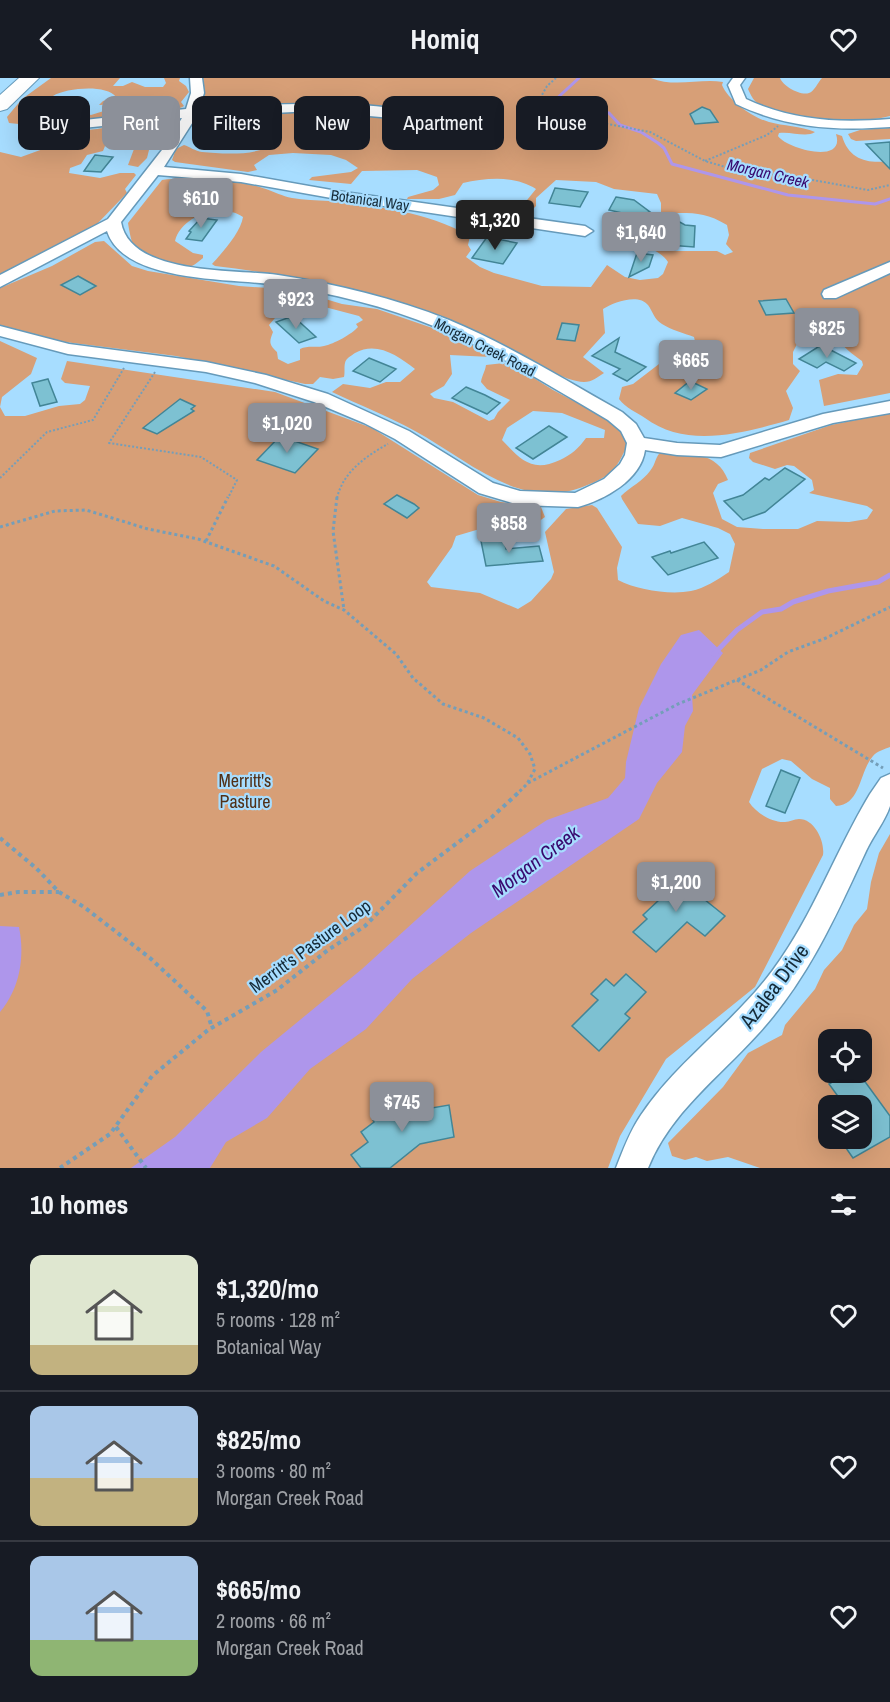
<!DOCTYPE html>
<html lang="en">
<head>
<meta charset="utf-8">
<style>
  body { margin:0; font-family:"Archivo Narrow",sans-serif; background:#242831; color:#f1f3f6; height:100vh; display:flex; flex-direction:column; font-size:22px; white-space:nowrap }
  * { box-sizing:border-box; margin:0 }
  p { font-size:20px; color:#9ea1a6 }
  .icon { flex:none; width:33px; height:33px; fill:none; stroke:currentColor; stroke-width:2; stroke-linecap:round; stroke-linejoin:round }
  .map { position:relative; height:1090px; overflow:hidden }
  .details { display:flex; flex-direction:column; background:#171b24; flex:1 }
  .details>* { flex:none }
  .guide { position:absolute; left:18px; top:18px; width:855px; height:54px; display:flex; gap:12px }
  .buttons { position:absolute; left:818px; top:951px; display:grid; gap:12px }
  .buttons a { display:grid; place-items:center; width:54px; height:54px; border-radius:12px; background:#171b24; box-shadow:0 6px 24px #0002; font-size:30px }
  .price { position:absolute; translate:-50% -51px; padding:0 14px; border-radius:6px; background:#8c9099; color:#fff; font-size:20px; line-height:39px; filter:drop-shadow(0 2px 3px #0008) }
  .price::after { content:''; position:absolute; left:50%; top:36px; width:18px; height:14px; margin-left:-9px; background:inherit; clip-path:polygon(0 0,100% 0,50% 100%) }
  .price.selected { background:#222; color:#fff }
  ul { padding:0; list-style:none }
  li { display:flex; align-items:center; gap:18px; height:150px; padding:0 30px }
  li+li { border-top:2px solid #363941 }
  li span { display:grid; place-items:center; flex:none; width:168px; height:120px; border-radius:12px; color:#555 }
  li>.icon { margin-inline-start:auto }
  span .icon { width:72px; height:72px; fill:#fffc; stroke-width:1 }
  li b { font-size:26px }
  h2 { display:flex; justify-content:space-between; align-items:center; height:72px; padding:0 30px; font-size:26px }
  .pill { padding:0 21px; border-radius:12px; background:#171b24; box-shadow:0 6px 24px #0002; font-size:21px; line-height:54px }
  .pill.selected { background:#8c9099; color:#fff }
  header { display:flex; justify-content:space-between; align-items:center; height:78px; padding:0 30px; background:#171b24; font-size:27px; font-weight:800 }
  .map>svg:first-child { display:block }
</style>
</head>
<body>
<header><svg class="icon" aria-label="back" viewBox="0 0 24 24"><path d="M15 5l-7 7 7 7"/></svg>Homiq<svg class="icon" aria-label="heart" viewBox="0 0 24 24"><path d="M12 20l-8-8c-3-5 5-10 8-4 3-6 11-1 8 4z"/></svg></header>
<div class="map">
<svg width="890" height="1090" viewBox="0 0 890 1090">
  <rect width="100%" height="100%" fill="#a7ddff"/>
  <g fill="#d79f77" fill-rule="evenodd">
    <path d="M51,0h69l-7,8h10l9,-4 13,5h18l3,-4 -2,-5h16l-1,3 7,5 3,6 -8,10 3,4c-9,6 -45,10 -54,4 -3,-2 -5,-4 -8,-6l-23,1 4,-4 13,-4c-10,-13 -50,-9 -63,-1l-2,4 3,4 37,11 16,-5 10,6 -79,10 -29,-3 -2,-6 15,-18z"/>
    <path d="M203,0h448c24,10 49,0 72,4l-1,3c6,15 31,33 47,37 14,4 32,4 46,10 -9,6 -24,-1 -36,1l-1,3c9,13 68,29 58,-2l6,2c7,24 26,28 48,25v232l-66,13 -5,-26 19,-6 19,1 6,-10 -1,-4c-31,-21 -22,-32 -65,-17l-4,8v12l7,7 -14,20 7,17 -4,12c-45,13 -103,29 -144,-2 -9,-6 -19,-10 -26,-19l3,-12 11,-3 26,-20 38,-14 -3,-13c-10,-4 -23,-7 -32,-13 -8,-5 -9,-12 -14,-19 -9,-12 -35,-3 -45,4l2,24 -22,24 21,16c-6,4 -12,9 -20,9 -25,0 -79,-38 -103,-49 -84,-39 -175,-56 -266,-67l-3,-2c10,-11 29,-32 31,-47 -22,-15 -62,-1 -68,24l18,12 10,2v3c-5,4 -10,9 -16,9 -15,0 -49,-11 -55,-25 -2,-6 -3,-13 -4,-19l34,-43c24,-4 81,0 104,9 9,3 16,7 26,9 12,2 24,2 37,3 50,6 96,10 141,35l-2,9 3,5 -5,7 14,10 14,6 48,13 49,1 16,-22 18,12 15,3 18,-2 5,-4 5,-12c-13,-19 -34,-14 -55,-18l-4,-2v-5l67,14h41l8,4 8,-3 -7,-8 3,-9 -2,-10c-23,-14 -36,-12 -62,-12l-4,-1v-9l-4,-9 -43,-5 -18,-7 -40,-2 -20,18v8l-2,2h-11v-3l13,-16c-21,-14 -50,-11 -73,-6l-8,12 -16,4h-32l1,-2 25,-7 6,-5 -2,-8 -20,-7 -55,1 -11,13 -42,-4 3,-3 39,-5 7,-4 -12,-8 -15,-5 -38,-2 -24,2 -15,10 3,5 -9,2 -73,-10 -3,-2 4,-11 8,-4c6,2 11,6 18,7 21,2 59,5 74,-11v-12c-20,-13 -54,-3 -76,-12l88,-5 16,-5 -24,-3 -72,3 -3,-2z"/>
    <path d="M754,0h26c3,8 20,18 29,15 5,-1 9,-11 13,-15h68v38c-30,8 -111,7 -135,-15 -3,-3 -5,-8 -7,-12z"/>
    <path d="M144,43l29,5 -8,11 -16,13 -2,8 -9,9 -10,-2 6,-16 -7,-5 -22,2 -2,5 -16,4 -6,9 -11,4 -1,5 31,5 20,-5h14l2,2 -11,14 2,4 -31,32 -11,8 -85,41v-122l21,5 58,-21c-11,-5 -22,5 -34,1l3,-3 49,-5z"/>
    <path d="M890,50v11l-34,2 -5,-2 -3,-5 12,-4z"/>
    <path d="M104,163l28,25 16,5 91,15 59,4 9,4v4l-4,4v6l-28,10 -6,7 4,7c-4,10 -4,13 4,20l1,7 10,5 12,-4v-11c8,-4 16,-1 24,-3 10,-2 28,-12 34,-19l-2,-3 7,-4 -4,-4 -38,-10 -4,-6 5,-2 20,6 35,5 73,25 41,20v3l-41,-2 2,19 -8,12 -14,8 4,4 19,4 36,19 5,-2 4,-7 12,-12 -23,-11 -6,-7c1,-7 4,-10 5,-17l18,-2 17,7 32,20 62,33 8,8 5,13c-13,27 -15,31 -43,42 -64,27 -118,-27 -170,-55 -27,-15 -56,-26 -83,-39l11,-8 27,4 16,-6h14l15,-13c-17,-13 -38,-28 -60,-16 -4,3 -9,5 -10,10 -1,4 0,10 -1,14l-11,2 -13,-2 -7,7h-8l-129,-28 -111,-14 -65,-17v-37l52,-22 43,-24zM533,333l29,2 43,17 -1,8h-18c-7,10 -15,17 -26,22 -28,13 -39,0 -58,-20l5,-12z"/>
    <path d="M0,263l37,17 -6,16 -29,23 -2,10 5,9h20l34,-10 21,-2 5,-4 5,-14 -25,-3 -4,-4 6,-18 208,31 97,36 106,67 23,7 40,5 4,10 -10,7 -52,4 -27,8 -4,11 -25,35 4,5 49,6 38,16 13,-8 20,-22 3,-7 -9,-40 21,-23 26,-4 5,3 25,39 -5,21 1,12c19,10 52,15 73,11 14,-3 26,-11 38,-19l6,-28 -5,-10 -12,-6 -36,-10 -22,8 -22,-2 -16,-25 -1,-3c9,-9 22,-15 29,-25 6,-7 5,-15 12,-20 27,3 55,0 66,29l-10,4 -5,9 9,26 15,8 26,2h35l19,-8 32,1 18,-3 6,-9 -6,-4 -58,-13 5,-3 -2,-10 -18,-14 -7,-1 -12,4 -22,-7 -4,-4 1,-5 81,-28 59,-12v334c-5,2 -13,4 -17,9 -14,16 -12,49 -37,50l-6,-7v-11l-18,-9 -21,-18 -9,-2 -20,10 -13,33c7,11 23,21 36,20 5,0 9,-3 14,-3 16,0 26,23 24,36l-68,132 -89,72 -46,77 -12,32h-608z"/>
    <path d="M890,756v334h-130l-32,-11 -21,4 -11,-4 -11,3 -13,-4 -4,-13 55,-56 25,-34 34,-18 3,-10 30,-36 9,-19 18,-20 12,-25 13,-16 4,-27 8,-29zM828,962h33v32h-33zM828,1028h33v32h-33z"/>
  </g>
  <g fill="#ae96eb">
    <path d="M699,552l24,23 -31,42 1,16 -8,15 -3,26 -25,31 -18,36 -168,114 -59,46 -46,50 -56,40 -43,49 -41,24 -16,26h-79l44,-31 86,-85 101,-83 108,-98 77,-51 61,-22 17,-20 1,-16 13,-54 22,-44 20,-29z"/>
    <path d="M0,848l19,1c6,30 1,61 -19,85z"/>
  </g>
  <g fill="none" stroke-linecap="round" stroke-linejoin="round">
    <path stroke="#ae96eb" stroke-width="3" d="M579,0l-26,24 1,2 55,9 11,12 21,7 17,11 6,5 8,16 116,31 87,9 15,-5"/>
    <path stroke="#ae96eb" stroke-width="5" d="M714,576l23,-24 25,-18 19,-3 12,-7 35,-11 50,-9 12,-7"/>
  </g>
  <g fill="#7dc1d2" stroke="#428596" stroke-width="1.5">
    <path d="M478,25l1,3h5l4,12 -6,6 -7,-1 -7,5 -6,-21h2l-1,-3z"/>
    <path d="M702,29l8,3 8,12 -23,2 -5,-10z"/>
    <path d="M890,64v27l-24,-25z"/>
    <path d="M95,77l18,2 -12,15 -17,-1z"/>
    <path d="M555,110l33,4 -8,15 -31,-4z"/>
    <path d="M616,119l18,3 16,12 -15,4 -26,-6z"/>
    <path d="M658,139l10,8 10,-4 7,4 10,1 -1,21 -39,-3z"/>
    <path d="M201,140l16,2 -15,21 -16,-2 5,-7 -2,-1z"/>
    <path d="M487,159l30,6 -14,21 -31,-6z"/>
    <path d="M637,175l16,2 -4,12 -20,10z"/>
    <path d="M78,198l18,10 -16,9 -19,-10z"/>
    <path d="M786,221l8,14 -28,2 -7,-14z"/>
    <path d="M293,238l23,21 -17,6 -23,-21z"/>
    <path d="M562,245l17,2 -4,16 -18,-2z"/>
    <path d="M619,260l-4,14 31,15 -19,14 -14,-7 7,-5 -28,-13z"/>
    <path d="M821,267l35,18 -12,8 -18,-9 -9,6 -18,-9z"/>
    <path d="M369,280l27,11 -16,13 -27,-11z"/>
    <path d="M48,301l9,23 -17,4 -8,-23z"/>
    <path d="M690,303l17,8 -16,11 -16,-7z"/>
    <path d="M466,309l19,8 15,8 -13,11 -35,-16z"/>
    <path d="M180,321l15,7 -4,3 3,2 -37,23 -14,-6z"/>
    <path d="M549,348l18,11 -34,22 -17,-11z"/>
    <path d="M280,358l38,13 -23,24 -38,-13z"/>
    <path d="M785,390l20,11 -40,33 -22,8 -19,-19 19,-6 22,-17 4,2z"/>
    <path d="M397,417l17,9 5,4 -12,10 -23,-14z"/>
    <path d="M504,461l2,10 33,-3 4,15 -57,5 -5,-25z"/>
    <path d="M704,464l14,16 -50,17 -16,-18 18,-6 1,2z"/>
    <path d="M781,692l19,8 -15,35 -19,-7z"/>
    <path d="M669,793l56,45 -20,20 -18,-14 -31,30 -23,-20 14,-13 -4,-4 17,-16 -9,-10z"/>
    <path d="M626,896l20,18 -21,22 5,4 -31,33 -27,-25 26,-26 -7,-6 15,-15 8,7z"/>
    <path d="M849,994h9l32,44v21l-37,21 -14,-20h22v-32h-16l-16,-22z"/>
    <path d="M400,1017l14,16 35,-6 5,32 -34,7 -30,24h-29l-10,-13 17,-13 -7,-10 13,-10 -2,-4z"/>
  </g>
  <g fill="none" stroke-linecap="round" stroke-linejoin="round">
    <defs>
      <g id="minor">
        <path d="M190,0h12l2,15 -5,15c32,-2 193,-11 211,7l-7,4 -90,-8 -117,6 -32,50 77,7 96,17 248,35 8,5 -8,5 -248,-37 -96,-17 -83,-7 -37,47c9,54 115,47 157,53 58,9 116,23 171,45 60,25 116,60 173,92l14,12 8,14 33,5 43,2 103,-31 67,-13v12l-57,10 -112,34 -44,-2 -32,-5c-4,30 -41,50 -67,57l-59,-2 -40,-12 -84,-54 -31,-16 -50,-21 -59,-19 -49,-11 -138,-18 -68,-18v-10l69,18 137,18 60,13 62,19 81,37 84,52 27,8 55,2 29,-14 16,-15 5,-9 2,-12 -6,-12 -13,-11c-56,-33 -112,-68 -172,-93 -51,-21 -104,-34 -159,-42 -44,-7 -153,-1 -170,-54l-107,56v-12l108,-56 54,-69 20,-32 -139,14 -7,-4 2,-3 148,-16 5,-16z"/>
        <path d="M733,0h12l-5,7 6,14c47,22 93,24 144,20v8c-54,4 -104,1 -154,-23l-8,-19z"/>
        <path d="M890,184v11l-54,25h-12l-2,-4 2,-4z"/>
        <path d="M890,696c0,10 0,24 0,32 -5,15 -17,30 -24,45 -30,65 -59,130 -109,184 -38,42 -87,78 -109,133h-32c7,-18 14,-37 25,-53 36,-54 93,-92 132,-145 40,-54 62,-118 97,-176l11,-16z"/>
      </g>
      <path id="highway" d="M19,0h20l-32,31 -7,2v-16z"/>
    </defs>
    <use href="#minor" stroke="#669aba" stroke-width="3"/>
    <use href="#highway" stroke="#669aba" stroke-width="2"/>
    <g stroke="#749eb9" stroke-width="2" stroke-dasharray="2 2" stroke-linecap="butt">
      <path d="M556,0l-9,8 -8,14 2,8 9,5 100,19 55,29 41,12 39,2 83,15 22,-5"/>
      <path d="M705,83l62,-26 11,-9"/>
      <path d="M155,294l-46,71 92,14 36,23 -9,18"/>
      <path d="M0,400l47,-46 46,-12 31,-52"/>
      <path d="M337,420c6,-26 29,-42 51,-54"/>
    </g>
    <g stroke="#749eb9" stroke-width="3" stroke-dasharray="3 3" stroke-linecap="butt">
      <path d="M337,419l-4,34 11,79"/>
      <path d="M0,449l55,-16 31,-1 62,19 50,10 76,27 50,35 20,9 52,44 17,24 30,26 41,14 34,20 12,16 5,15 -8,15 -11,11"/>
      <path d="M206,463l22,-44"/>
      <path d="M737,602l146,88"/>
      <path d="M528,705l150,-79 83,-34 27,-18 38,-14 64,-31"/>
    </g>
    <g stroke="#749eb9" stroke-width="4" stroke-dasharray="4 4" stroke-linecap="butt">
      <path d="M0,760l36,30 23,24 25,15 66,51 57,53 5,17"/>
      <path d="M0,817l18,-3h41"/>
      <path d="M116,1049l30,41"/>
      <path d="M60,1090l50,-34 42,-58 56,-46 69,-40 51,-40 37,-24 52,-53 75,-56 26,-24"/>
    </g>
    <use href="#minor" fill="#fff" fill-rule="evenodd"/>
    <use href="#highway" fill="#fff" fill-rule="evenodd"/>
  </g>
  <g text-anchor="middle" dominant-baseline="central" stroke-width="4.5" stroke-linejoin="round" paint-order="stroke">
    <g font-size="15" fill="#162b38" stroke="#a7ddff">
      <text transform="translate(370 122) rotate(8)">Botanical Way</text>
      <text transform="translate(485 269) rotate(27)">Morgan Creek Road</text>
    </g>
    <g font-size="16" font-style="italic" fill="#38086e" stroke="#a7ddff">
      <text transform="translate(768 95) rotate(13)">Morgan Creek</text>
    </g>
    <g font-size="18" fill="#513017" stroke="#a7ddff">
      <text x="245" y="702">Merritt's<tspan x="245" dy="21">Pasture</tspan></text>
    </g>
    <g font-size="18" fill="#162b38" stroke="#a7ddff">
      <text transform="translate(310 868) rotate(-36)">Merritt's Pasture Loop</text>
    </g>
    <g font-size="20" font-style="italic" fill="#38086e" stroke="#a7ddff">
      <text transform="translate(535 783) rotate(-37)">Morgan Creek</text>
    </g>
    <g font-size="21" fill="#162b38" stroke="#a7ddff">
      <text transform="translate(774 908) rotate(-53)">Azalea Drive</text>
    </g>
  </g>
</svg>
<div class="buttons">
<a><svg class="icon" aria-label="locate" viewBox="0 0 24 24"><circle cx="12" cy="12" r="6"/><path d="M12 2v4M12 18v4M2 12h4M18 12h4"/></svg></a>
<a><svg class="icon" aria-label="layers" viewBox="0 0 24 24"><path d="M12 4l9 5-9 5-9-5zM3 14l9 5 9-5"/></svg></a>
</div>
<b class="price" style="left:201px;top:151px">$610</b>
<b class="price selected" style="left:495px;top:173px">$1,320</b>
<b class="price" style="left:641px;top:185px">$1,640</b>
<b class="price" style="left:296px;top:252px">$923</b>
<b class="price" style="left:827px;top:281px">$825</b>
<b class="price" style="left:691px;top:313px">$665</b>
<b class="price" style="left:287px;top:376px">$1,020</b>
<b class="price" style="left:509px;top:476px">$858</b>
<b class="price" style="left:676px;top:835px">$1,200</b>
<b class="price" style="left:402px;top:1055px">$745</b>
<div class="guide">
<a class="pill">Buy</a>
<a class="pill selected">Rent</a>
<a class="pill">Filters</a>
<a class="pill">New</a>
<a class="pill">Apartment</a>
<a class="pill">House</a>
</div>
</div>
<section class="details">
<h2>10 homes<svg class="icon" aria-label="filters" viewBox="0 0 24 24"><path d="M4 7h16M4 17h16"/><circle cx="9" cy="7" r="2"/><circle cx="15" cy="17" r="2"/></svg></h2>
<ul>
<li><span style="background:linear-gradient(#dfe7d0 75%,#c2b280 0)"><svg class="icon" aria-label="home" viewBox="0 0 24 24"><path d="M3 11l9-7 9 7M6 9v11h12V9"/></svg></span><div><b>$1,320/mo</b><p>5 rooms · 128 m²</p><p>Botanical Way</p></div><svg class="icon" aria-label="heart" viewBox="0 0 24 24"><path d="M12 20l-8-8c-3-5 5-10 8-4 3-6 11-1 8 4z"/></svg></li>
<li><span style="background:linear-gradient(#a9c7e8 60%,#c2b280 0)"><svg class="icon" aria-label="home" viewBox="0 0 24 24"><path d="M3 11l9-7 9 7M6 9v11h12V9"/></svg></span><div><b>$825/mo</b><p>3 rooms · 80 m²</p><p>Morgan Creek Road</p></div><svg class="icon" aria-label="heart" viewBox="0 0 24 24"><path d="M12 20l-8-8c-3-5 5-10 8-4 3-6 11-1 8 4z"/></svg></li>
<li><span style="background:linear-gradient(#a9c7e8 70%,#8fb573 0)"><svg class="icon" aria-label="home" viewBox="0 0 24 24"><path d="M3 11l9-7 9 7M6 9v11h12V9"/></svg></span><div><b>$665/mo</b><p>2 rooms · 66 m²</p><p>Morgan Creek Road</p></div><svg class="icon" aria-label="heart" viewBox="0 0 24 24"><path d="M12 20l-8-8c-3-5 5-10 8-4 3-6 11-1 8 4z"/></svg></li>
</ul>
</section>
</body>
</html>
